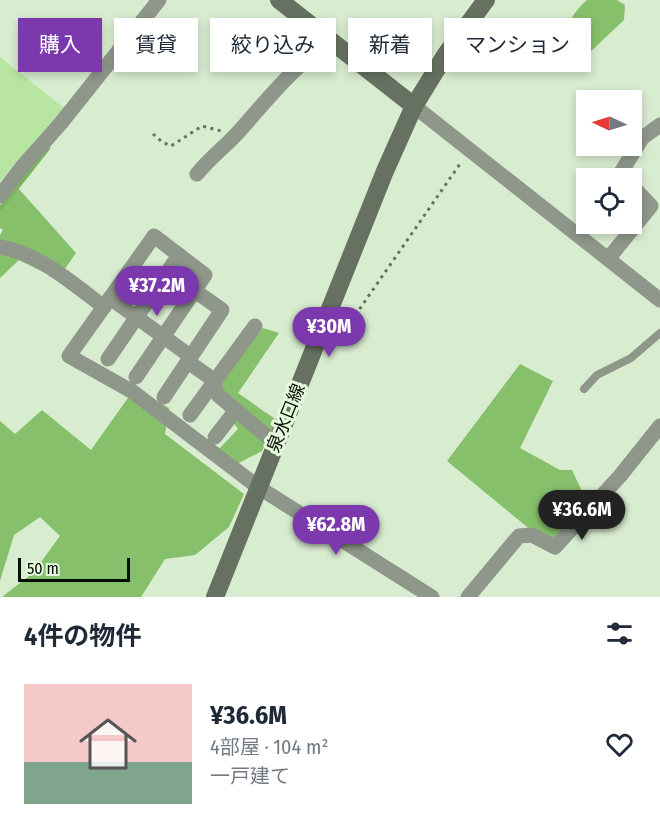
<!DOCTYPE html>
<html lang="ja">
<head>
<meta charset="utf-8">
<style>
  body { margin:0; font-family:"Fira Sans Condensed","Noto Sans JP",sans-serif; background:#f2f2f3; color:#1f2937; height:100vh; display:flex; flex-direction:column; font-size:22px; white-space:nowrap }
  * { box-sizing:border-box; margin:0 }
  p { font-size:20px; color:#747a83 }
  .icon { flex:none; width:33px; height:33px; fill:none; stroke:currentColor; stroke-width:2; stroke-linecap:round; stroke-linejoin:round }
  .map { position:relative; height:597px; overflow:hidden }
  .details { display:flex; flex-direction:column; background:#fff; flex:1 }
  .details>* { flex:none }
  .hud { position:absolute; left:18px; top:18px; width:624px; height:54px; display:flex; gap:12px }
  .needle { width:39px; rotate:274deg }
  .fabs { position:absolute; left:576px; top:90px; display:grid; gap:12px }
  .fabs a { display:grid; place-items:center; width:66px; height:66px; border-radius:0px; background:#fff; box-shadow:0 3px 9px #0003; font-size:30px }
  .scale { position:absolute; left:18px; bottom:15px; width:112px; box-sizing:border-box; padding-left:6px; border:3px solid #080f06; border-top:0; font-size:16px; line-height:21px; white-space:nowrap; color:#080f06; -webkit-text-stroke:4px #e5f9dd; paint-order:stroke }
  .price { position:absolute; translate:-50% -51px; padding:0 14px; border-radius:21px; background:#7c39ad; color:#fff; font-size:20px; line-height:39px; filter:drop-shadow(0 2px 3px #0008) }
  .price::after { content:''; position:absolute; left:50%; top:36px; width:18px; height:14px; margin-left:-9px; background:inherit; clip-path:polygon(0 0,100% 0,50% 100%) }
  .price.active { background:#222; color:#fff }
  ul { padding:0; list-style:none }
  li { display:flex; align-items:center; gap:18px; height:150px; padding:0 24px }
  li span { display:grid; place-items:center; flex:none; width:168px; height:120px; border-radius:0px; color:#555 }
  li>.icon { margin-inline-start:auto }
  span .icon { width:72px; height:72px; fill:#fffc; stroke-width:1 }
  li b { font-size:26px }
  h2 { display:flex; justify-content:space-between; align-items:center; height:72px; padding:0 24px; font-size:26px }
  .tag { padding:0 21px; border-radius:0px; background:#fff; box-shadow:0 3px 9px #0003; font-size:21px; line-height:54px }
  .tag.active { background:#7c39ad; color:#fff }
  .map>svg:first-child { display:block }
</style>
</head>
<body>
<div class="map">
<svg width="660" height="597" viewBox="0 0 660 597">
  <rect width="100%" height="100%" fill="#d8ecd0"/>
  <path fill="#b8e6a2" d="M0,57l64,51 -64,74z"/>
  <g fill="#87c06b">
    <path d="M587,0h30l8,5 -1,15 -36,34c-25,-20 -24,-33 -1,-54z"/>
    <path d="M18,188l58,65 -14,20 -23,-3 -20,-10 -19,18v-43l3,-5 -3,-2v-18z"/>
    <path d="M263,328l16,5 -41,60 40,28 -16,30 -25,13 -20,-13 21,-22 -23,-32 15,-28z"/>
    <path d="M520,364l33,17 -33,67 40,22h12l15,32 -35,37 -25,-12 -80,-66z"/>
    <path d="M135,388l34,20 -4,26 79,60 -15,33 -34,28 -30,4 -24,38h-137l-1,-1 30,-23 27,-37 -20,-19 -26,18 -14,46v-160l15,13 27,-24 49,40z"/>
  </g>
  <g fill="none" stroke-linecap="round" stroke-linejoin="round">
    <path stroke="#7bb35f" stroke-width="4.5" d="M0,209l48,-61"/>
    <g stroke="#667361" stroke-width="3" stroke-dasharray="3 4.5" stroke-linecap="butt">
      <path d="M153,134l9,8 9,4 31,-20 19,5"/>
      <path d="M334,346l128,-185"/>
    </g>
    <path stroke="#8f978b" stroke-width="8" d="M584,389l13,-14 34,-17 29,-25"/>
    <g stroke="#8f978b" stroke-width="15">
      <path d="M414,106l246,194"/>
      <path d="M197,174c14,-18 31,-29 45,-46 30,-34 51,-61 89,-87"/>
      <path d="M624,178l-4,-4 22,-36 18,-13"/>
      <path d="M0,196l22,-29 39,-44 98,-123"/>
      <path d="M0,247c40,7 72,36 104,60"/>
      <path d="M608,259l43,-53 -19,-20"/>
      <path d="M110,298l76,55 5,11 20,14 7,17 58,49"/>
      <path d="M108,359l71,-104"/>
      <path d="M136,377l69,-102 -51,-39 -85,120 64,36 125,95 174,110"/>
      <path d="M164,397l58,-87 -27,-19"/>
      <path d="M190,415l65,-89"/>
      <path d="M215,437l21,-27"/>
      <path d="M468,597l51,-61 13,-1 23,12 65,-71 40,-50"/>
    </g>
    <g stroke="#667161" stroke-width="18">
      <path d="M279,0l135,106"/>
      <path d="M215,597l170,-426 29,-65 32,-52 40,-54"/>
    </g>
  </g>
  <g text-anchor="middle" dominant-baseline="central" stroke-width="6" stroke-linejoin="round" paint-order="stroke">
    <g font-size="18" fill="#080f06" stroke="#e5f9dd">
      <text transform="translate(286 418) rotate(-68)">泉水口線</text>
    </g>
  </g>
</svg>
<div class="fabs">
<a><svg class="needle" viewBox="-14 -14 28 28"><path d="M0-13l5 13h-10z" fill="#e53935"/><path d="M0 13l5-13h-10z" fill="#747a83"/></svg></a>
<a><svg class="icon" aria-label="locate" viewBox="0 0 24 24"><circle cx="12" cy="12" r="6"/><path d="M12 2v4M12 18v4M2 12h4M18 12h4"/></svg></a>
</div>
<div class="scale">50 m</div>
<b class="price" style="left:157px;top:317px">¥37.2M</b>
<b class="price" style="left:329px;top:358px">¥30M</b>
<b class="price active" style="left:582px;top:541px">¥36.6M</b>
<b class="price" style="left:336px;top:556px">¥62.8M</b>
<div class="hud">
<a class="tag active">購入</a>
<a class="tag">賃貸</a>
<a class="tag">絞り込み</a>
<a class="tag">新着</a>
<a class="tag">マンション</a>
</div>
</div>
<section class="details">
<h2>4件の物件<svg class="icon" aria-label="filters" viewBox="0 0 24 24"><path d="M4 7h16M4 17h16"/><circle cx="9" cy="7" r="2"/><circle cx="15" cy="17" r="2"/></svg></h2>
<ul>
<li><span style="background:linear-gradient(#f6c9c9 65%,#7fa58c 0)"><svg class="icon" aria-label="home" viewBox="0 0 24 24"><path d="M3 11l9-7 9 7M6 9v11h12V9"/></svg></span><div><b>¥36.6M</b><p>4部屋 · 104 m²</p><p>一戸建て</p></div><svg class="icon" aria-label="heart" viewBox="0 0 24 24"><path d="M12 20l-8-8c-3-5 5-10 8-4 3-6 11-1 8 4z"/></svg></li>
</ul>
</section>
</body>
</html>
